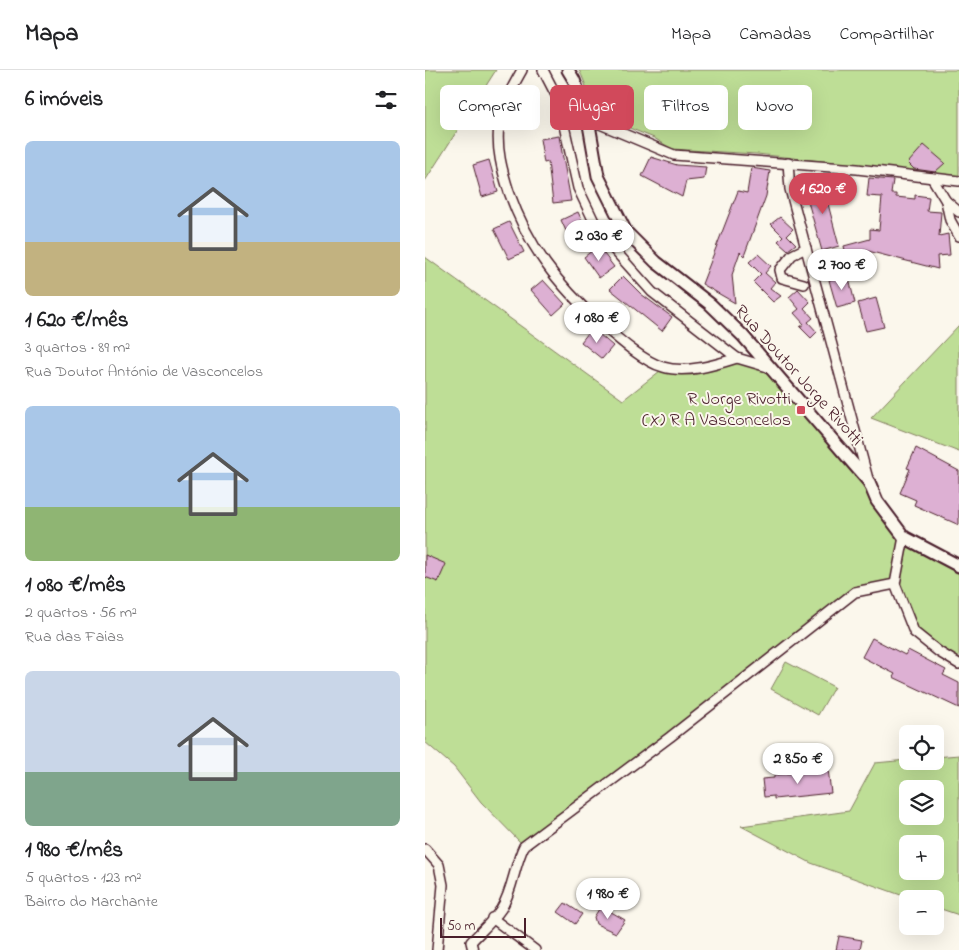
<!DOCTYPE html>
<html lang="pt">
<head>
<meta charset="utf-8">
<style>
  body { margin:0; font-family:"Indie Flower",sans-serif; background:#f2f2f2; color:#202124; height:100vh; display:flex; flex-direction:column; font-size:19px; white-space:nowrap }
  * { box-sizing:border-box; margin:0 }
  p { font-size:16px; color:#757577 }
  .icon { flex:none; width:28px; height:28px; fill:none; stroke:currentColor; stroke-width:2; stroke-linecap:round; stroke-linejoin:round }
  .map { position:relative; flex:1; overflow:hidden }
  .details { display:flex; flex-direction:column; background:#fff; width:425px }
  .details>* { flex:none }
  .top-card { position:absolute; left:15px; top:15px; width:444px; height:45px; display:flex; gap:10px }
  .controls { position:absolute; left:474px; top:655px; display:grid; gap:10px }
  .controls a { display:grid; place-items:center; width:45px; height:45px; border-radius:8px; background:#fff; box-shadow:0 5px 20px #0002; font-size:25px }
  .scale { position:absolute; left:15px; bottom:12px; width:86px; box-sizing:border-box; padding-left:5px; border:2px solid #4a1f2b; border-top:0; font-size:14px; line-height:18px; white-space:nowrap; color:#4a1f2b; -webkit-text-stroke:4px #fbf7ec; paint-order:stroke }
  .price { position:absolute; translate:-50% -42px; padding:0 11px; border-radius:18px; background:#fff; color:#222; font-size:16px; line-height:32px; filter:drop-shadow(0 1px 2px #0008) }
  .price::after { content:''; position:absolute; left:50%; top:30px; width:15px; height:11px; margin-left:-8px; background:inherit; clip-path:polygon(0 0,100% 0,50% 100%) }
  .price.on { background:#d1495b; color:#fff }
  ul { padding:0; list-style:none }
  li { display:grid; align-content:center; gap:10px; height:265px; padding:0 25px }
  li span { display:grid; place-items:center; height:155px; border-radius:8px; color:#555 }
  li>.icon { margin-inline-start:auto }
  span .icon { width:90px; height:90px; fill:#fffc; stroke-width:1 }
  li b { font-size:21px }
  h2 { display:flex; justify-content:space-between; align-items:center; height:60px; padding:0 25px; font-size:21px }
  .tag { padding:0 18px; border-radius:8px; background:#fff; box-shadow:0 5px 20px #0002; font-size:18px; line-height:45px }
  .tag.on { background:#d1495b; color:#fff }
  header { display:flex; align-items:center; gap:30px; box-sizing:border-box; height:70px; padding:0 25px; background:#fff; border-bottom:1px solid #e0e0e0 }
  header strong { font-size:24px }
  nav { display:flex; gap:28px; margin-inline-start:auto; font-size:18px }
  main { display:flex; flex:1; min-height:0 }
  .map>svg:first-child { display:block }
</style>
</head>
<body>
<header>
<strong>Mapa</strong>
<nav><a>Mapa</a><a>Camadas</a><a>Compartilhar</a></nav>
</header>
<main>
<section class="details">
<h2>6 imóveis<svg class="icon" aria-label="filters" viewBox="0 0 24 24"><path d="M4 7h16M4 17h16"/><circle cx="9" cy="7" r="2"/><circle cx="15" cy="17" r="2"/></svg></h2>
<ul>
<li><span style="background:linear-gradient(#a9c7e8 65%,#c2b280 0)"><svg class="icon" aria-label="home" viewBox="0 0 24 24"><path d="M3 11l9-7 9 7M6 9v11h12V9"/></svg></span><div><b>1 620 €/mês</b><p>3 quartos · 89 m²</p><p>Rua Doutor António de Vasconcelos</p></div></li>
<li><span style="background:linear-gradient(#a9c7e8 65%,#8fb573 0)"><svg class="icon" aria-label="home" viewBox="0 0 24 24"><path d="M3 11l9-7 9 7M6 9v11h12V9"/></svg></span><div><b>1 080 €/mês</b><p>2 quartos · 56 m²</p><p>Rua das Faias</p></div></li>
<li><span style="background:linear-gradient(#c9d6e8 65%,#7fa58c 0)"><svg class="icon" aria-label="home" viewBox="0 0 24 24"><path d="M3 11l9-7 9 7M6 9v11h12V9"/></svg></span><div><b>1 980 €/mês</b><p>5 quartos · 123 m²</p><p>Bairro do Marchante</p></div></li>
</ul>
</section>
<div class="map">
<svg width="534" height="880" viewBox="0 0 534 880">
  <rect width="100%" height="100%" fill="#fbf7ec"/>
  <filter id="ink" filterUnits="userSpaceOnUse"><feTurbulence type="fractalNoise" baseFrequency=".02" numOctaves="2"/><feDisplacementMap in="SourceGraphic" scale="10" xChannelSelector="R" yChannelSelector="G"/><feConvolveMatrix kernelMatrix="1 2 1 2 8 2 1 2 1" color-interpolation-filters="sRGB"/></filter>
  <g filter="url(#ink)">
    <g fill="#bede96" stroke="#847e60" fill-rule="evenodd">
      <path d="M0,0h71l-71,111z"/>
      <path d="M154,0h380v106l-202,-22 -85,-5 -18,-11 -54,-22c-10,-13 -13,-31 -21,-46z"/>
      <path d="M0,187l198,143 37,-29 103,-12 106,123 35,55 55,29v98l-45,-32 -19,-47 -40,7 -331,254 -43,-44 -27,-35 -29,-25z"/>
      <path d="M534,255v127l-88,-34z"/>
      <path d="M361,592l48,25 -16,28 -47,-26z"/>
      <path d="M534,685v160l-24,-8v-8h-23l-101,-36 -70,-37 108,-15 26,-48 32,-3 28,1v-4zM482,719h28v27h-28zM482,774h28v27h-28z"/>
    </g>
    <g fill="#ddb0d3" stroke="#4a1f2b">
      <path d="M134,66l12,65 -18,2 -5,-41 -4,1 -4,-24z"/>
      <path d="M499,75l21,18 -10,9 -21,-3 -6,-6z"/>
      <path d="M226,87l26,8 29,2 -2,12 -18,2 -4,16 -40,-21z"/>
      <path d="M64,90l9,32 -16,5 -9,-32z"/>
      <path d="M326,98l19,3 -4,25 -22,60 -4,-4 -8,23 3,28 -33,-19 36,-93 9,2z"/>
      <path d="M444,108l24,2 -2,14h5v3l19,2v-4l14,2 -2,14 14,1 -2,24 9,-2 2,21 -13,1 1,13 -74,-19 5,20 -18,5 -7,-29 26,-7v-10l9,1 3,-33 -15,-1z"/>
      <path d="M409,114l4,18 -10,2 11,42 -17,5 -17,-60z"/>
      <path d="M153,142l10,22 -17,8 -10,-22z"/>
      <path d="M355,147l13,12 -6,6 9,9 -8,6 -10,-9 5,-5 -12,-12z"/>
      <path d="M84,152l15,30 -15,7 -15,-30z"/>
      <path d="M173,176l16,21 -15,11 -15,-21z"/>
      <path d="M333,184l13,12 -6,7 10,9 -5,6 11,8 -8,6 -20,-20 8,-8 -12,-12z"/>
      <path d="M423,205l7,28 -18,5 -8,-28z"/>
      <path d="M198,206l18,18 31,23 -10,14 -52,-42z"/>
      <path d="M118,210l22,24 -12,11 -22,-25z"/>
      <path d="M373,219l12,13 -6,6 9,10 -5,4 9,10 -6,6 -11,-11 4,-3 -10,-11 5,-4 -10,-12z"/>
      <path d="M451,228l8,29 -18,4 -8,-28z"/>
      <path d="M167,258l21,18 -11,13 -21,-17z"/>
      <path d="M491,378l43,23v54l-45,-20 2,-5 -16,-7 10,-24 -3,-1z"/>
      <path d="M0,485l21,9 -8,18 -13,-5z"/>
      <path d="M447,568l33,17 3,-5 38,20 -3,5 16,8v25l-66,-31 2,-3 -33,-17z"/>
      <path d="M403,699l3,24 -57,6v-3l-10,1 -2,-18 12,-1v-3z"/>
      <path d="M140,833l17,11 -7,10 -17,-12z"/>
      <path d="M176,836l24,14 -9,13 -20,-9 -2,-7z"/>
      <path d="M414,866l23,4 -2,10h-24z"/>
    </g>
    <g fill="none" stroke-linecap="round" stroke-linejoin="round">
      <defs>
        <g id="minor">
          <path d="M97,0c-10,18 -20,34 -23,55 -3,24 3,45 10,67 20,56 48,92 92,132 15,13 43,38 62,43 23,7 52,-2 74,-9"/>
          <path d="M118,0l15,29 20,89 22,46 52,58 85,66 34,10"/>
          <path d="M163,49l86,36 183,14 102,12"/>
          <path d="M363,93l2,26 78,290"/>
          <path d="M507,108l14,23 4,19 9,16"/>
          <path d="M521,131l13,11"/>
          <path d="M379,214l-22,-6 -2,-8 12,-15 14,-7"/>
          <path d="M479,467l-9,47 19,48 25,20 20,12"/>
          <path d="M0,779l14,16 4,20 -6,65"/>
          <path d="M67,848l43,32"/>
          <path d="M48,880l-2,-8c9,-10 22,-21 30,-33 12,-19 13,-43 23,-63l146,-109 185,-145 40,-8"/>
        </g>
        <path id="tertiary" d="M143,0l6,10 14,39 10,57 28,56 30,30 54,42 33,32 126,146 8,19 27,36 55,29"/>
      </defs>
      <use href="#minor" stroke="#4a1f2b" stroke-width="12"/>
      <use href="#tertiary" stroke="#4a1f2b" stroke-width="15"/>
      <use href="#minor" stroke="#fbf7ec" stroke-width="9"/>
      <use href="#tertiary" stroke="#fbf7ec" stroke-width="11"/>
    </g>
  </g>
  <rect fill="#d1495b" stroke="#fbf7ec" stroke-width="2" x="371" y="335" width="10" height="10" rx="2.5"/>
  <g text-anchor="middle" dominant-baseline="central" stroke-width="4" stroke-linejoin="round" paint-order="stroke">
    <g font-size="18" fill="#4a1f2b" stroke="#fbf7ec">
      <text transform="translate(373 306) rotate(48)">Rua Doutor Jorge Rivotti</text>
    </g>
    <g font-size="18" fill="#4a1f2b" stroke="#fbf7ec" text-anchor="end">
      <text x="366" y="330">R Jorge Rivotti<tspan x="366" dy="21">(X) R A Vasconcelos</tspan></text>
    </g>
  </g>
</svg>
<div class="controls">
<a><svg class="icon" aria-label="locate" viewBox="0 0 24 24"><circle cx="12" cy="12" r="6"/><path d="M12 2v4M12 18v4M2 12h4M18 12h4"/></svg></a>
<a><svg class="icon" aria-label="layers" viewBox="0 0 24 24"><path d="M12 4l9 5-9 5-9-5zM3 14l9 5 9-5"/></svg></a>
<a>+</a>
<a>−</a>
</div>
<div class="scale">50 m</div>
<b class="price on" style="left:398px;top:145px">1 620 €</b>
<b class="price" style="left:174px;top:192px">2 030 €</b>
<b class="price" style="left:417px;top:221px">2 700 €</b>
<b class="price" style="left:172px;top:274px">1 080 €</b>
<b class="price" style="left:373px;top:715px">2 850 €</b>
<b class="price" style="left:183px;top:850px">1 980 €</b>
<div class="top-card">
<a class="tag">Comprar</a>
<a class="tag on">Alugar</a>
<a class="tag">Filtros</a>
<a class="tag">Novo</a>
</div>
</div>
</main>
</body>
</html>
